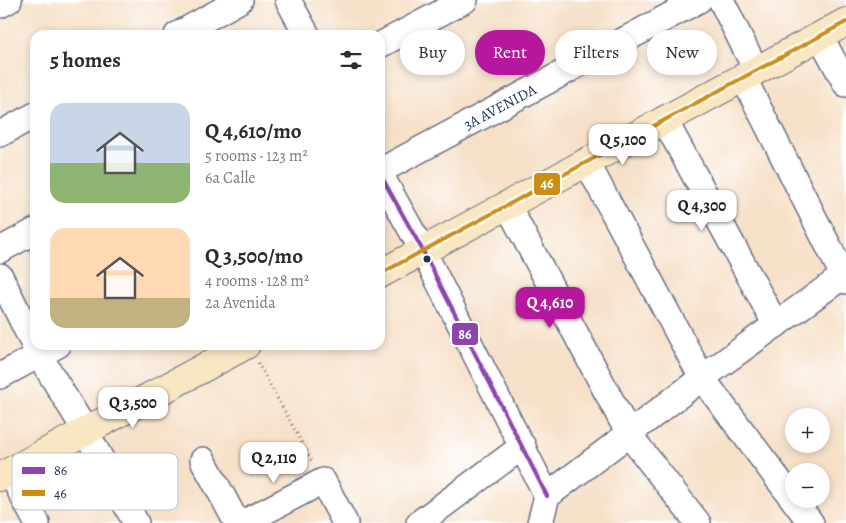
<!DOCTYPE html>
<html lang="en">
<head>
<meta charset="utf-8">
<style>
  body { margin:0; font-family:Alegreya,serif; background:#f7f7f7; color:#2b2b33; height:100vh; display:flex; flex-direction:column; font-size:19px; white-space:nowrap }
  * { box-sizing:border-box; margin:0 }
  p { font-size:16px; color:#7c7c81 }
  .icon { flex:none; width:28px; height:28px; fill:none; stroke:currentColor; stroke-width:2; stroke-linecap:round; stroke-linejoin:round }
  .map { position:relative; flex:1; overflow:hidden }
  .details { position:absolute; left:30px; top:30px; width:355px; height:320px; display:flex; flex-direction:column; background:#fff; border-radius:15px; box-shadow:0 2px 8px #0003 }
  .details>* { flex:none }
  .top-card { position:absolute; left:400px; top:30px; width:370px; height:45px; display:flex; gap:10px }
  .fabs { position:absolute; left:785px; top:408px; display:grid; gap:10px }
  .fabs a { display:grid; place-items:center; width:45px; height:45px; border-radius:50%; background:#fff; box-shadow:0 2px 8px #0003; font-size:25px }
  .price { position:absolute; translate:-50% -42px; padding:0 11px; border-radius:10px; background:#fff; color:#222; font-size:16px; line-height:32px; filter:drop-shadow(0 1px 2px #0008) }
  .price::after { content:''; position:absolute; left:50%; top:30px; width:15px; height:11px; margin-left:-8px; background:inherit; clip-path:polygon(0 0,100% 0,50% 100%) }
  .price.on { background:#b5179e; color:#fff }
  ul { padding:0; list-style:none }
  li { display:flex; align-items:center; gap:15px; height:125px; padding:0 20px }
  li span { display:grid; place-items:center; flex:none; width:140px; height:100px; border-radius:15px; color:#555 }
  li>.icon { margin-inline-start:auto }
  span .icon { width:60px; height:60px; fill:#fffc; stroke-width:1 }
  li b { font-size:21px }
  h2 { display:flex; justify-content:space-between; align-items:center; height:60px; padding:0 20px; font-size:21px }
  .tag { padding:0 18px; border-radius:22px; background:#fff; box-shadow:0 2px 8px #0003; font-size:18px; line-height:45px }
  .tag.on { background:#b5179e; color:#fff }
  .map>svg:first-child { display:block }
</style>
</head>
<body>
<div class="map">
<svg width="846" height="523" viewBox="0 0 846 523">
  <rect width="100%" height="100%" fill="#fff"/>
  <filter id="ink" filterUnits="userSpaceOnUse"><feTurbulence type="fractalNoise" baseFrequency=".02" numOctaves="2"/><feDisplacementMap in="SourceGraphic" scale="10" xChannelSelector="R" yChannelSelector="G"/><feConvolveMatrix kernelMatrix="1 2 1 2 8 2 1 2 1" color-interpolation-filters="sRGB"/></filter>
  <filter id="wash" filterUnits="userSpaceOnUse"><feTurbulence type="fractalNoise" baseFrequency=".0096" numOctaves="4" result="noise"/><feDisplacementMap in="SourceGraphic" scale="20" xChannelSelector="R" yChannelSelector="G"/><feGaussianBlur stdDeviation="1.12" result="paint"/><feColorMatrix in="noise" values="0 0 0 0 0 0 0 0 0 0 0 0 0 0 0 0 0 1.4 0 .05"/><feComposite in="paint" operator="in"/></filter>
  <g filter="url(#wash)">
    <rect width="100%" height="100%" fill="#f6e0c7"/>
  </g>
  <g filter="url(#ink)">
    <g fill="none" stroke-linecap="round" stroke-linejoin="round">
      <defs>
        <g id="street">
          <path d="M288,0l19,35"/>
          <path d="M721,0l35,70"/>
          <path d="M0,5l9,-5"/>
          <path d="M177,35l63,-35"/>
          <path d="M820,36l26,48"/>
          <path d="M380,45l85,-45"/>
          <path d="M743,77l103,204"/>
          <path d="M664,119l112,206"/>
          <path d="M0,134l35,-19"/>
          <path d="M586,161l116,217 109,145"/>
          <path d="M380,171l319,-171"/>
          <path d="M380,174l43,77 124,245"/>
          <path d="M507,204l123,232 68,87"/>
          <path d="M0,250l35,-19"/>
          <path d="M0,276l39,79 46,75 51,93"/>
          <path d="M0,376l58,-31"/>
          <path d="M203,460l34,63"/>
          <path d="M10,472l27,51"/>
          <path d="M243,523l80,-42 22,42"/>
          <path d="M419,523l104,-77"/>
          <path d="M540,523l7,-27 155,-118 144,-104"/>
        </g>
        <g id="secondary">
          <path d="M380,274l466,-252"/>
          <path d="M0,477l246,-132"/>
        </g>
      </defs>
      <use href="#street" stroke="#686d83" stroke-width="28"/>
      <use href="#secondary" stroke="#686d83" stroke-width="30"/>
      <path stroke="#686d83" stroke-width="3" stroke-dasharray="1 4" stroke-linecap="butt" d="M258,363l54,98"/>
      <use href="#street" stroke="#fff" stroke-width="25"/>
      <use href="#secondary" stroke="#f9e7c3" stroke-width="28"/>
      <defs>
        <path id="bus-1" d="M380,174l43,77 124,245"/>
        <path id="bus-2" d="M380,274l466,-252"/>
      </defs>
      <use href="#bus-1" stroke="#fff" stroke-width="8"/>
      <use href="#bus-2" stroke="#fff" stroke-width="8"/>
      <use href="#bus-1" stroke="#8e44ad" stroke-width="4"/>
      <use href="#bus-2" stroke="#cb8e13" stroke-width="4"/>
    </g>
  </g>
  <circle fill="#1b2f5e" stroke="#fff" stroke-width="2" cx="427" cy="259" r="4.5"/>
  <g text-anchor="middle" dominant-baseline="central" stroke-width="4.5" stroke-linejoin="round" paint-order="stroke">
    <g font-size="15" fill="#1b2f5e" stroke="#fff">
      <text transform="translate(500 107) rotate(-28)">3A AVENIDA</text>
    </g>
  </g>
  <rect x="12" y="453" width="166" height="57" rx="8" fill="#fff" stroke="#bbc1cf" stroke-width="1"/>
  <rect x="22" y="467" width="23" height="7" fill="#8e44ad"/>
  <rect x="22" y="490" width="23" height="6" fill="#cb8e13"/>
  <g font-size="14" fill="#1b2f5e">
    <text x="54" y="475">86</text>
    <text x="54" y="498">46</text>
  </g>
  <g stroke="#fff" stroke-width="2">
    <rect x="533" y="172" width="28" height="24" rx="5" fill="#cb8e13"/>
    <rect x="451" y="322" width="28" height="24" rx="5" fill="#8e44ad"/>
  </g>
  <g font-size="14" text-anchor="middle" font-weight="bold" fill="#fff">
    <text x="547" y="188">46</text>
    <text x="465" y="339">86</text>
  </g>
</svg>
<div class="fabs">
<a>+</a>
<a>−</a>
</div>
<b class="price" style="left:623px;top:166px">Q 5,100</b>
<b class="price" style="left:702px;top:232px">Q 4,300</b>
<b class="price on" style="left:550px;top:329px">Q 4,610</b>
<b class="price" style="left:133px;top:429px">Q 3,500</b>
<b class="price" style="left:274px;top:484px">Q 2,110</b>
<div class="top-card">
<a class="tag">Buy</a>
<a class="tag on">Rent</a>
<a class="tag">Filters</a>
<a class="tag">New</a>
</div>
<section class="details">
<h2>5 homes<svg class="icon" aria-label="filters" viewBox="0 0 24 24"><path d="M4 7h16M4 17h16"/><circle cx="9" cy="7" r="2"/><circle cx="15" cy="17" r="2"/></svg></h2>
<ul>
<li><span style="background:linear-gradient(#c9d6e8 60%,#8fb573 0)"><svg class="icon" aria-label="home" viewBox="0 0 24 24"><path d="M3 11l9-7 9 7M6 9v11h12V9"/></svg></span><div><b>Q 4,610/mo</b><p>5 rooms · 123 m²</p><p>6a Calle</p></div></li>
<li><span style="background:linear-gradient(#ffd9b3 70%,#c2b280 0)"><svg class="icon" aria-label="home" viewBox="0 0 24 24"><path d="M3 11l9-7 9 7M6 9v11h12V9"/></svg></span><div><b>Q 3,500/mo</b><p>4 rooms · 128 m²</p><p>2a Avenida</p></div></li>
</ul>
</section>
</div>
</body>
</html>
